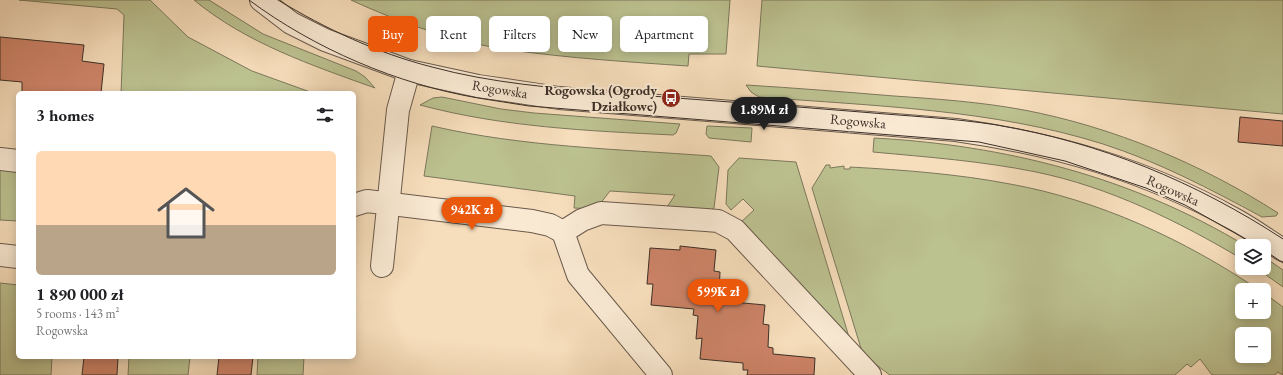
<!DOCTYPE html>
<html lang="en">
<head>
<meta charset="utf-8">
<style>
  body { margin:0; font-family:"EB Garamond",serif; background:#f2f2f2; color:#202124; height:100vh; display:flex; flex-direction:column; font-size:15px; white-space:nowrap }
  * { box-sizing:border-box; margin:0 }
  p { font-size:13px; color:#757577 }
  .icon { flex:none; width:22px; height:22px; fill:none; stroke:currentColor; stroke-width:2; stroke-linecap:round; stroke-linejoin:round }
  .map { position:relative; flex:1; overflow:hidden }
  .sheet { position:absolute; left:16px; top:91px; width:340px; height:268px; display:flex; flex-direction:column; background:#fff; border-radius:6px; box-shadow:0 2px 10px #0003 }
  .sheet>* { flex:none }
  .banner { position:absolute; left:368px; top:16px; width:380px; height:36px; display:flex; gap:8px }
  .fabs { position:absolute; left:1235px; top:239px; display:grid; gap:8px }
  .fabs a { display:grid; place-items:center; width:36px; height:36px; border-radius:6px; background:#fff; box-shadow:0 2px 10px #0003; font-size:20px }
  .price { position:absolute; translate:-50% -34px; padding:0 9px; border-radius:14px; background:#ea580c; color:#fff; font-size:13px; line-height:26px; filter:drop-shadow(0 1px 2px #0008) }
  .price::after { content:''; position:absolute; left:50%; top:24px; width:12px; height:9px; margin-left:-6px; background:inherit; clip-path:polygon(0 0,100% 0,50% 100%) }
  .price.selected { background:#222; color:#fff }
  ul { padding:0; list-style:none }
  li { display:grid; align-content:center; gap:8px; height:212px; padding:0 20px }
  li+li { border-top:1px solid #e0e0e0 }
  li span { display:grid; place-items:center; height:124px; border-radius:6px; color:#555 }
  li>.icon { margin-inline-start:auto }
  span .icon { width:72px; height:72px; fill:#fffc; stroke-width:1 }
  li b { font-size:17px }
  h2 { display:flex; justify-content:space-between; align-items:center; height:48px; padding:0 20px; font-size:17px }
  .pill { padding:0 14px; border-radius:6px; background:#fff; box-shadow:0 2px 10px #0003; font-size:14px; line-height:36px }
  .pill.selected { background:#ea580c; color:#fff }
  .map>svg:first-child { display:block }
</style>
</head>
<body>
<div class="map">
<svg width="1283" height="375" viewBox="0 0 1283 375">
  <rect width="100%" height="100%" fill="#f6ddbb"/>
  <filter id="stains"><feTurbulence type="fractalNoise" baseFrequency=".005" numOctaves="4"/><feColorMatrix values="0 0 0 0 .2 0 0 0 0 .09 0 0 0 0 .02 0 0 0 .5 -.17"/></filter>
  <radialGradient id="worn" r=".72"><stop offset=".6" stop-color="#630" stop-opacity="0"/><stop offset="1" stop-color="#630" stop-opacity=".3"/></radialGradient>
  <g fill="#bcc190" stroke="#7c785c" fill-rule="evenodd">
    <path d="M19,0h131l38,37 64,34 61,22h-192l3,-78 -7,-6z"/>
    <path d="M194,0h15l54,34 93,37 9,6 10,11c-64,-23 -129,-45 -181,-88z"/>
    <path d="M351,0h379l-4,54h-37l-1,12c-60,-4 -119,-8 -178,-16 -55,-8 -109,-27 -159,-50z"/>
    <path d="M762,0h521v114l-526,-48z"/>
    <path d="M746,85c50,3 99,7 148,11 44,3 87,6 130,14 89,17 178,54 254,103l-2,3 -14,1c-52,-28 -103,-55 -159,-73 -111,-35 -229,-38 -344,-47l-8,-5z"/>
    <path d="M442,97l59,12 33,4 146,11 -4,9 -3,2c-84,-4 -171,-8 -253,-30l13,-7z"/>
    <path d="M432,126c91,21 185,23 279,30l8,11 -5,41 -6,5 -43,-3 10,-15 -65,-4 -14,18 -22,-1 1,-12 -151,-20z"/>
    <path d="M707,126l45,2 -1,14 -42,-4 -3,-4z"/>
    <path d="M874,138c131,7 258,39 372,108h-4v13c-64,-38 -133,-72 -206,-87 -54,-11 -109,-15 -163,-20z"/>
    <path d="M739,158l57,4 53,175 -109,-114 14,-13 -11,-11 -12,11 -5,-6 2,-34z"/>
    <path d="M826,165h4v3l14,-2v3h6v-2c54,3 108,7 160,17 89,16 175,56 249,106h-17v22h22v-19l19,14v68l-5,-3 -4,3h-62l-12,-16 -9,8 -4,-3 -12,11h-285l-27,-20 -51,-167zM1242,334h22v22h-22z"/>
    <path d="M0,167l15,1 3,4v49l-18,-1z"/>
    <path d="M1264,257l19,13v17l-27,-19h8z"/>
    <path d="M0,283l18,2v72h34l-1,18h-51z"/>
    <path d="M129,357h61l-2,18h-60z"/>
    <path d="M258,357h46l-1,18h-46z"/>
  </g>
  <g fill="#ce8469" stroke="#3b2f27">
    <path d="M0,37l84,8 -2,16 22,3 -3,29h-79v-11l-22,-2z"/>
    <path d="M1240,117l43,4v25l-45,-4z"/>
    <path d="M680,246l36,4 -2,21 6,1 -1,22 4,1 -1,6 43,4 -2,19 6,1 -1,22 5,1v6l42,4 -1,17h-67l1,-5h-5v-7l-43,-4 2,-21 -6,1 2,-23 -5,-1 1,-6 -43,-4 2,-21h-6l3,-36 30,2z"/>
    <path d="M84,357h34l-1,18h-35z"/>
    <path d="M219,357h34l-2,18h-34z"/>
  </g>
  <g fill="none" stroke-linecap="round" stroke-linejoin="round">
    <defs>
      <g id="minor">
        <path d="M261,0l30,23 34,17 84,31 69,15 81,12 397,32c99,14 190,40 278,89 17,9 33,21 49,31"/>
        <path d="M0,159l18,2"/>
        <path d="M354,205l13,-4 165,20 18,4 13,7"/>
        <path d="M0,255l18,2"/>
        <path d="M382,266l16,-156 11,-39"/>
        <path d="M661,375l-83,-100 -15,-43 19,-12 19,-7 105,7 12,1 17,9 135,145"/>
      </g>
    </defs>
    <use href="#minor" stroke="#6a5a4c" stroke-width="24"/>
    <use href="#minor" stroke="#f9e9d3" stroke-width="22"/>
    <g stroke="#3b2f27" stroke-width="1">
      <path d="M249,0c66,49 148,84 229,98 17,3 34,5 51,8l450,36 86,19 81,27 39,17 73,41"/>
      <path d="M278,0c48,29 99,53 154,67 59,16 121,21 182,26 82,7 164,12 247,19 45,4 91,6 136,13 102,17 199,57 286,114"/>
      <path d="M1264,250l19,13"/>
    </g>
  </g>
  <defs>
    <symbol id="bus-disc" viewBox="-11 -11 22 22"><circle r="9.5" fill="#8f2418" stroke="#f9e9d3"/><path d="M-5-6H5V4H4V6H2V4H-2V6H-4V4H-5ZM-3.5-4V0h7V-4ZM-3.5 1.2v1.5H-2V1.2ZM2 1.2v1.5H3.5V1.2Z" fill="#fff"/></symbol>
  </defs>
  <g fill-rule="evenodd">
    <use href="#bus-disc" x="660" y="87" width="22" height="22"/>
  </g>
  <g text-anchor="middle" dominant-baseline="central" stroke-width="4" stroke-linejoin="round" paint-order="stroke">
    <g font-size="14" fill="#3b2f27" stroke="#f9e9d3">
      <text transform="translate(500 89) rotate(9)">Rogowska</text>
      <text transform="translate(858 121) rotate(5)">Rogowska</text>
      <text transform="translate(1173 190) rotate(24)">Rogowska</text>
    </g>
    <g font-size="14" font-weight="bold" fill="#3b2f27" stroke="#f9e9d3" text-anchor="end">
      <text x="657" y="90">Rogowska (Ogrody<tspan x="657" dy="16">Działkowe)</tspan></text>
    </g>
  </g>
  <rect width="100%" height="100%" filter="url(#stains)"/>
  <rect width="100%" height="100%" fill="url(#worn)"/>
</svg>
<div class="fabs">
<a><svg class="icon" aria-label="layers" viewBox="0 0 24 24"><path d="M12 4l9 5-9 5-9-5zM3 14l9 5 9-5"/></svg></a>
<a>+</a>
<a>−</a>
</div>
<b class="price selected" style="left:764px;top:131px">1.89M zł</b>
<b class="price" style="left:472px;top:231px">942K zł</b>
<b class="price" style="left:718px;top:313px">599K zł</b>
<div class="banner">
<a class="pill selected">Buy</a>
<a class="pill">Rent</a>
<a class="pill">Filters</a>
<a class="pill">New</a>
<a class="pill">Apartment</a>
</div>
<section class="sheet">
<h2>3 homes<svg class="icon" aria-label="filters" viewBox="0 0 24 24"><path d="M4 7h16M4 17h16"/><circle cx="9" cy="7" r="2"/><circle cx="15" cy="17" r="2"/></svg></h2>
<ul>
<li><span style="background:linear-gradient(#ffd9b3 60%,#b9a48a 0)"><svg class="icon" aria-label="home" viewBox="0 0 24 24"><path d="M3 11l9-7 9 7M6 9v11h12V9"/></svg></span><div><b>1 890 000 zł</b><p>5 rooms · 143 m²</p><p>Rogowska</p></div></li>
</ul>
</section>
</div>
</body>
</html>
